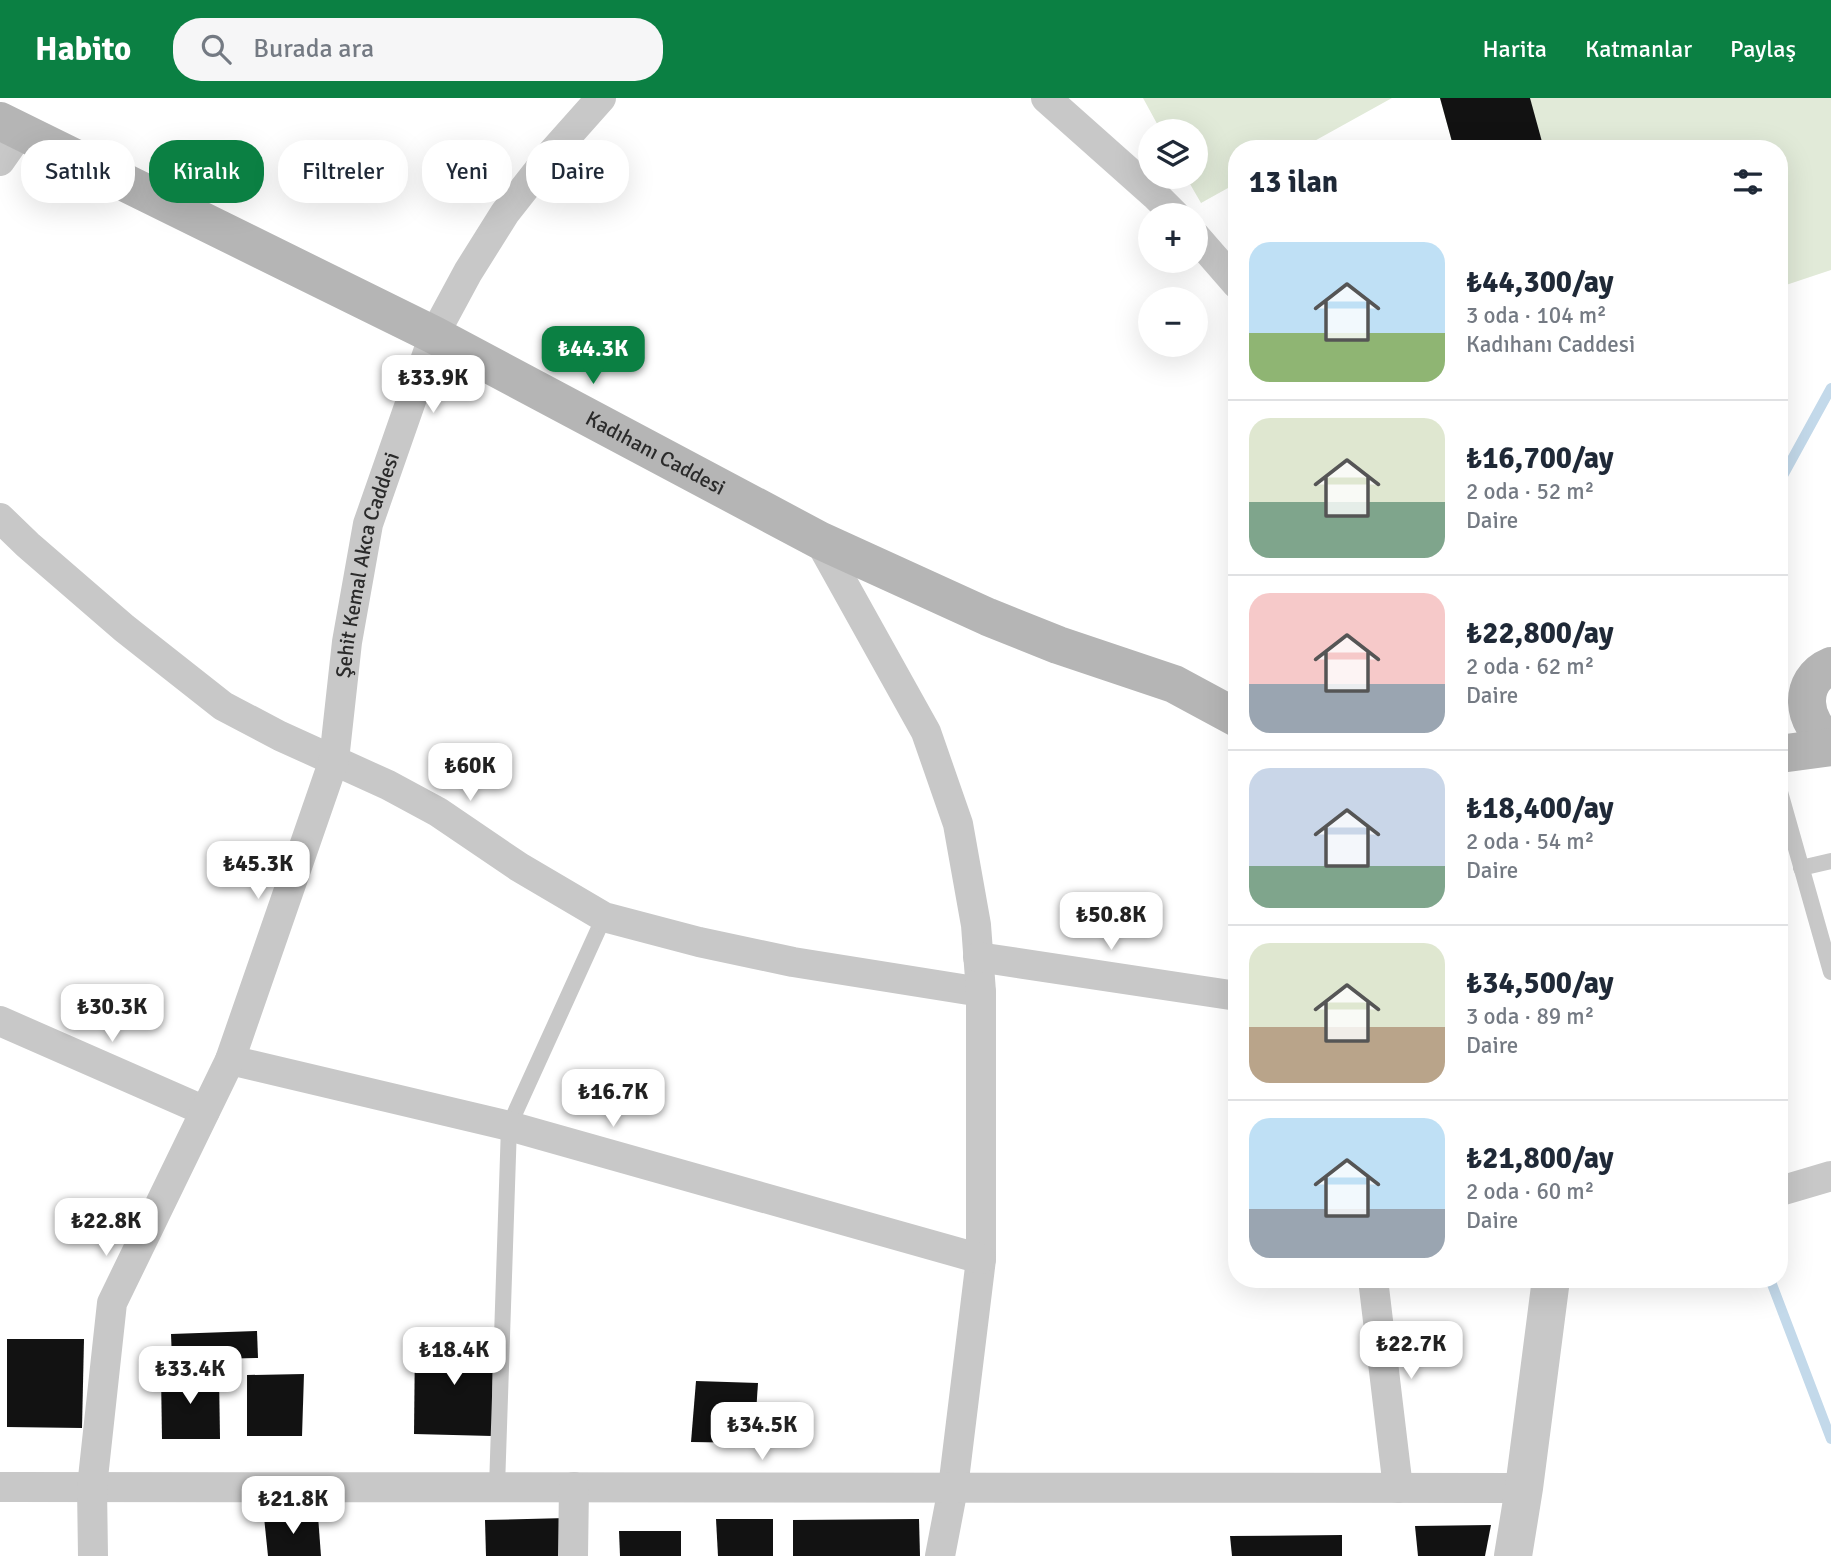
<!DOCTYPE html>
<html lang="tr">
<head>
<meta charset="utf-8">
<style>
  body { margin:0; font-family:Signika,sans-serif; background:#f6f6f7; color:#1f2937; height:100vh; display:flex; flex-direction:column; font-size:26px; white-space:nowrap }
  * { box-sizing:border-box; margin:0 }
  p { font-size:23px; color:#747a83 }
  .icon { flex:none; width:38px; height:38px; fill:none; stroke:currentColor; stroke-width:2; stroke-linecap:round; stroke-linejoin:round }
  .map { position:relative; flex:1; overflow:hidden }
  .details { position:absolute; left:1228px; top:42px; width:560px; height:1148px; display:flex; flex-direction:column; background:#fff; border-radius:28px; box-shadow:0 7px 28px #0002 }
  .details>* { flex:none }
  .banner { position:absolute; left:21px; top:42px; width:665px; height:63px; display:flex; gap:14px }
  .controls { position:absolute; left:1138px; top:21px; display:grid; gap:14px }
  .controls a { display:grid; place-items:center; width:70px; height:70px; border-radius:50%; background:#fff; box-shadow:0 7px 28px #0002; font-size:35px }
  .price { position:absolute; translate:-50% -60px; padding:0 16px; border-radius:14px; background:#fff; color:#222; font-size:23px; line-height:46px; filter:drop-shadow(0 2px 4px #0008) }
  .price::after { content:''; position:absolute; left:50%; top:42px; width:21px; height:16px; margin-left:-10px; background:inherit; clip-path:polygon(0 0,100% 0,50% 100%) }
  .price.on { background:#0b8043; color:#fff }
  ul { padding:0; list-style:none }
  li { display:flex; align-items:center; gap:21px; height:175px; padding:0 21px }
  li+li { border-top:2px solid #e0e1e3 }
  li span { display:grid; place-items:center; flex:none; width:196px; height:140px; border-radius:21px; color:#555 }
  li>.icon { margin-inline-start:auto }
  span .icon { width:84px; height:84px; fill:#fffc; stroke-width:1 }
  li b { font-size:30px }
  h2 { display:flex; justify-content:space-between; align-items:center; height:84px; padding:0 21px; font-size:30px }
  .tag { padding:0 24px; border-radius:28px; background:#fff; box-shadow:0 7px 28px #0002; font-size:24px; line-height:63px }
  .tag.on { background:#0b8043; color:#fff }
  header { display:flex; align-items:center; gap:42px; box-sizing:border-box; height:98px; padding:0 35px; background:#0b8043; color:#fff }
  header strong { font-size:33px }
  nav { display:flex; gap:38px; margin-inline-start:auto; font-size:24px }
  .search { width:490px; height:63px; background:#f6f6f7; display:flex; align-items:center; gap:18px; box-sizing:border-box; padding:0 24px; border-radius:28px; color:#747a83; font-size:26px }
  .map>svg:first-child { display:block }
</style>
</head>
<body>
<header>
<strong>Habito</strong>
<div class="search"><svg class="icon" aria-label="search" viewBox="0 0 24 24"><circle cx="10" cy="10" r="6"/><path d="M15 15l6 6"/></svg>Burada ara</div>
<nav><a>Harita</a><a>Katmanlar</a><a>Paylaş</a></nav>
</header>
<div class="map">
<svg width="1831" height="1458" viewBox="0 0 1831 1458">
  <rect width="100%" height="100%" fill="#fff"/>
  <g fill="#e1ead8">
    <path d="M1143,0h249l-92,51h-63v34l-36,20 -15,-26h9v-46h-34z"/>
    <path d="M1440,0h391v172l-51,17v-138h-326z"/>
  </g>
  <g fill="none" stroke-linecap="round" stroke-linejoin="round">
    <g stroke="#c3d9ea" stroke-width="10">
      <path d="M1780,383l51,-93"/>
      <path d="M1770,1181l61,160"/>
    </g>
  </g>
  <g fill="#121212">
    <path d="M1440,0h90l14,51h-90z"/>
    <path d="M257,1233l1,27 -86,2 -1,-26z"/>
    <path d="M7,1241h77l-2,89 -75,-1z"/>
    <path d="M415,1241l78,1 -1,96 -78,-2z"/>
    <path d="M161,1276h58l1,65h-58z"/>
    <path d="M304,1276l-2,62h-55v-61z"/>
    <path d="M696,1283l62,2 -4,60 -63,-1z"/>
    <path d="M318,1418l3,40h-53l-4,-39z"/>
    <path d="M566,1420v38h-80l-1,-36z"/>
    <path d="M716,1421h57v37h-55z"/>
    <path d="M919,1421l1,37h-127v-36z"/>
    <path d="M1491,1427l-6,31h-67l-3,-30z"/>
    <path d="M619,1433h62v25h-61z"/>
    <path d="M1342,1437v21h-110l-2,-20z"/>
  </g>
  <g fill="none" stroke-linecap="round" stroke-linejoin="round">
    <g stroke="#c8c8c8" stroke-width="16">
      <path d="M1780,694l51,180"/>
      <path d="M1801,770l30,-7"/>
      <path d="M497,1389l12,-361 95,-209"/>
    </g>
    <g stroke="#c8c8c8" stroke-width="30">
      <path d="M1046,0l109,97 20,20"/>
      <path d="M0,63l21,-30"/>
      <path d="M1195,138l42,48"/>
      <path d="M0,420l28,27 96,83 99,78 57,30 108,49 50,27 81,55 85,50 95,25 94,20 188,30"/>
      <path d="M819,442l107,192 32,92 18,101 5,67v267l-28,229 -13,68"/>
      <path d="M978,859l259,39"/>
      <path d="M0,923l205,90"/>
      <path d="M230,962l279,66 472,133"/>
      <path d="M1780,1093l51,-15"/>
      <path d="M1373,1181l25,209"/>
      <path d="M0,1389l1524,1"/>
      <path id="s1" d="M93,1458l-1,-69 20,-184 118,-243 104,-300 13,-118 21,-118 66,-189 34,-63 37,-59 48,-61 48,-54"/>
      <path d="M573,1458l1,-69"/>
    </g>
    <path stroke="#c8c8c8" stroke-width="38" d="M1513,1458l11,-68 27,-209"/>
    <g stroke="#b5b5b5" stroke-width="38">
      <path id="s2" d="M0,23l434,214 385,205 169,77 70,28 116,39 63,34"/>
      <path d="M1831,568c-34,14 -30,58 0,75"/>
      <path d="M1780,656l51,-7"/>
    </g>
  </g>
  <g text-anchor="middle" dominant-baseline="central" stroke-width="7" stroke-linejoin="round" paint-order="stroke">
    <g font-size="21" fill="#2b2b2b" stroke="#fff">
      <text stroke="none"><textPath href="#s2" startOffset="735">Kadıhanı Caddesi</textPath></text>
      <text stroke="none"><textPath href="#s1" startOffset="1040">Şehit Kemal Akca Caddesi</textPath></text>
    </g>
  </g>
</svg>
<div class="controls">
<a><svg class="icon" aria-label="layers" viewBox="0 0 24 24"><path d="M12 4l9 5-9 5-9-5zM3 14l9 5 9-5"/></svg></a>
<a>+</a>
<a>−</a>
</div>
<b class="price on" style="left:593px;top:288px">₺44.3K</b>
<b class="price" style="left:433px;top:317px">₺33.9K</b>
<b class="price" style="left:470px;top:705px">₺60K</b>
<b class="price" style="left:258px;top:803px">₺45.3K</b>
<b class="price" style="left:1111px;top:854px">₺50.8K</b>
<b class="price" style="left:112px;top:946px">₺30.3K</b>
<b class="price" style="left:613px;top:1031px">₺16.7K</b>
<b class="price" style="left:106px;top:1160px">₺22.8K</b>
<b class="price" style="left:1411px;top:1283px">₺22.7K</b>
<b class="price" style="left:454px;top:1289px">₺18.4K</b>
<b class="price" style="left:190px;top:1308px">₺33.4K</b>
<b class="price" style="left:762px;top:1364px">₺34.5K</b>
<b class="price" style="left:293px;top:1438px">₺21.8K</b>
<div class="banner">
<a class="tag">Satılık</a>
<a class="tag on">Kiralık</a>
<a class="tag">Filtreler</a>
<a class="tag">Yeni</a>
<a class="tag">Daire</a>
</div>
<section class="details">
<h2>13 ilan<svg class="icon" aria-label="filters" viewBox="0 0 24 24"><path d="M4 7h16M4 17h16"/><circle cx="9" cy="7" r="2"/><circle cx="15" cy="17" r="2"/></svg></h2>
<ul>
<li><span style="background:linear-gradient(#bfe0f5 65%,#8fb573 0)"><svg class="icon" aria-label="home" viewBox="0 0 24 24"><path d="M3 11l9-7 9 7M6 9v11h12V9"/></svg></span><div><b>₺44,300/ay</b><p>3 oda · 104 m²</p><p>Kadıhanı Caddesi</p></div></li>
<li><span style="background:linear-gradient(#dfe7d0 60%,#7fa58c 0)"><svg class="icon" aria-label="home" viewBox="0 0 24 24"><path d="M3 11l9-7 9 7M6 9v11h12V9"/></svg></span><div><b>₺16,700/ay</b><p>2 oda · 52 m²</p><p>Daire</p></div></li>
<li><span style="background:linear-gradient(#f6c9c9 65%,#9aa5b1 0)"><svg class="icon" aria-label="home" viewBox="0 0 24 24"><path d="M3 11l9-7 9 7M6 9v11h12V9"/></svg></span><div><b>₺22,800/ay</b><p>2 oda · 62 m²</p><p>Daire</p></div></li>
<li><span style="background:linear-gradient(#c9d6e8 70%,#7fa58c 0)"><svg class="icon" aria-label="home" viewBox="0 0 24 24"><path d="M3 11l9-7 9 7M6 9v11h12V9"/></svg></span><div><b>₺18,400/ay</b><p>2 oda · 54 m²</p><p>Daire</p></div></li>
<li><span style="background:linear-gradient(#dfe7d0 60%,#b9a48a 0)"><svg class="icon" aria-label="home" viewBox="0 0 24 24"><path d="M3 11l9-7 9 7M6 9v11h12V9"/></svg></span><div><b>₺34,500/ay</b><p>3 oda · 89 m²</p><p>Daire</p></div></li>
<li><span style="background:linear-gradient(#bfe0f5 65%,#9aa5b1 0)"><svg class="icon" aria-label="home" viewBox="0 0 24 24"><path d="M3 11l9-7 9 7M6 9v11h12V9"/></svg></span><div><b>₺21,800/ay</b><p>2 oda · 60 m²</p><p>Daire</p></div></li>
</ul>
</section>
</div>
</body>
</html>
